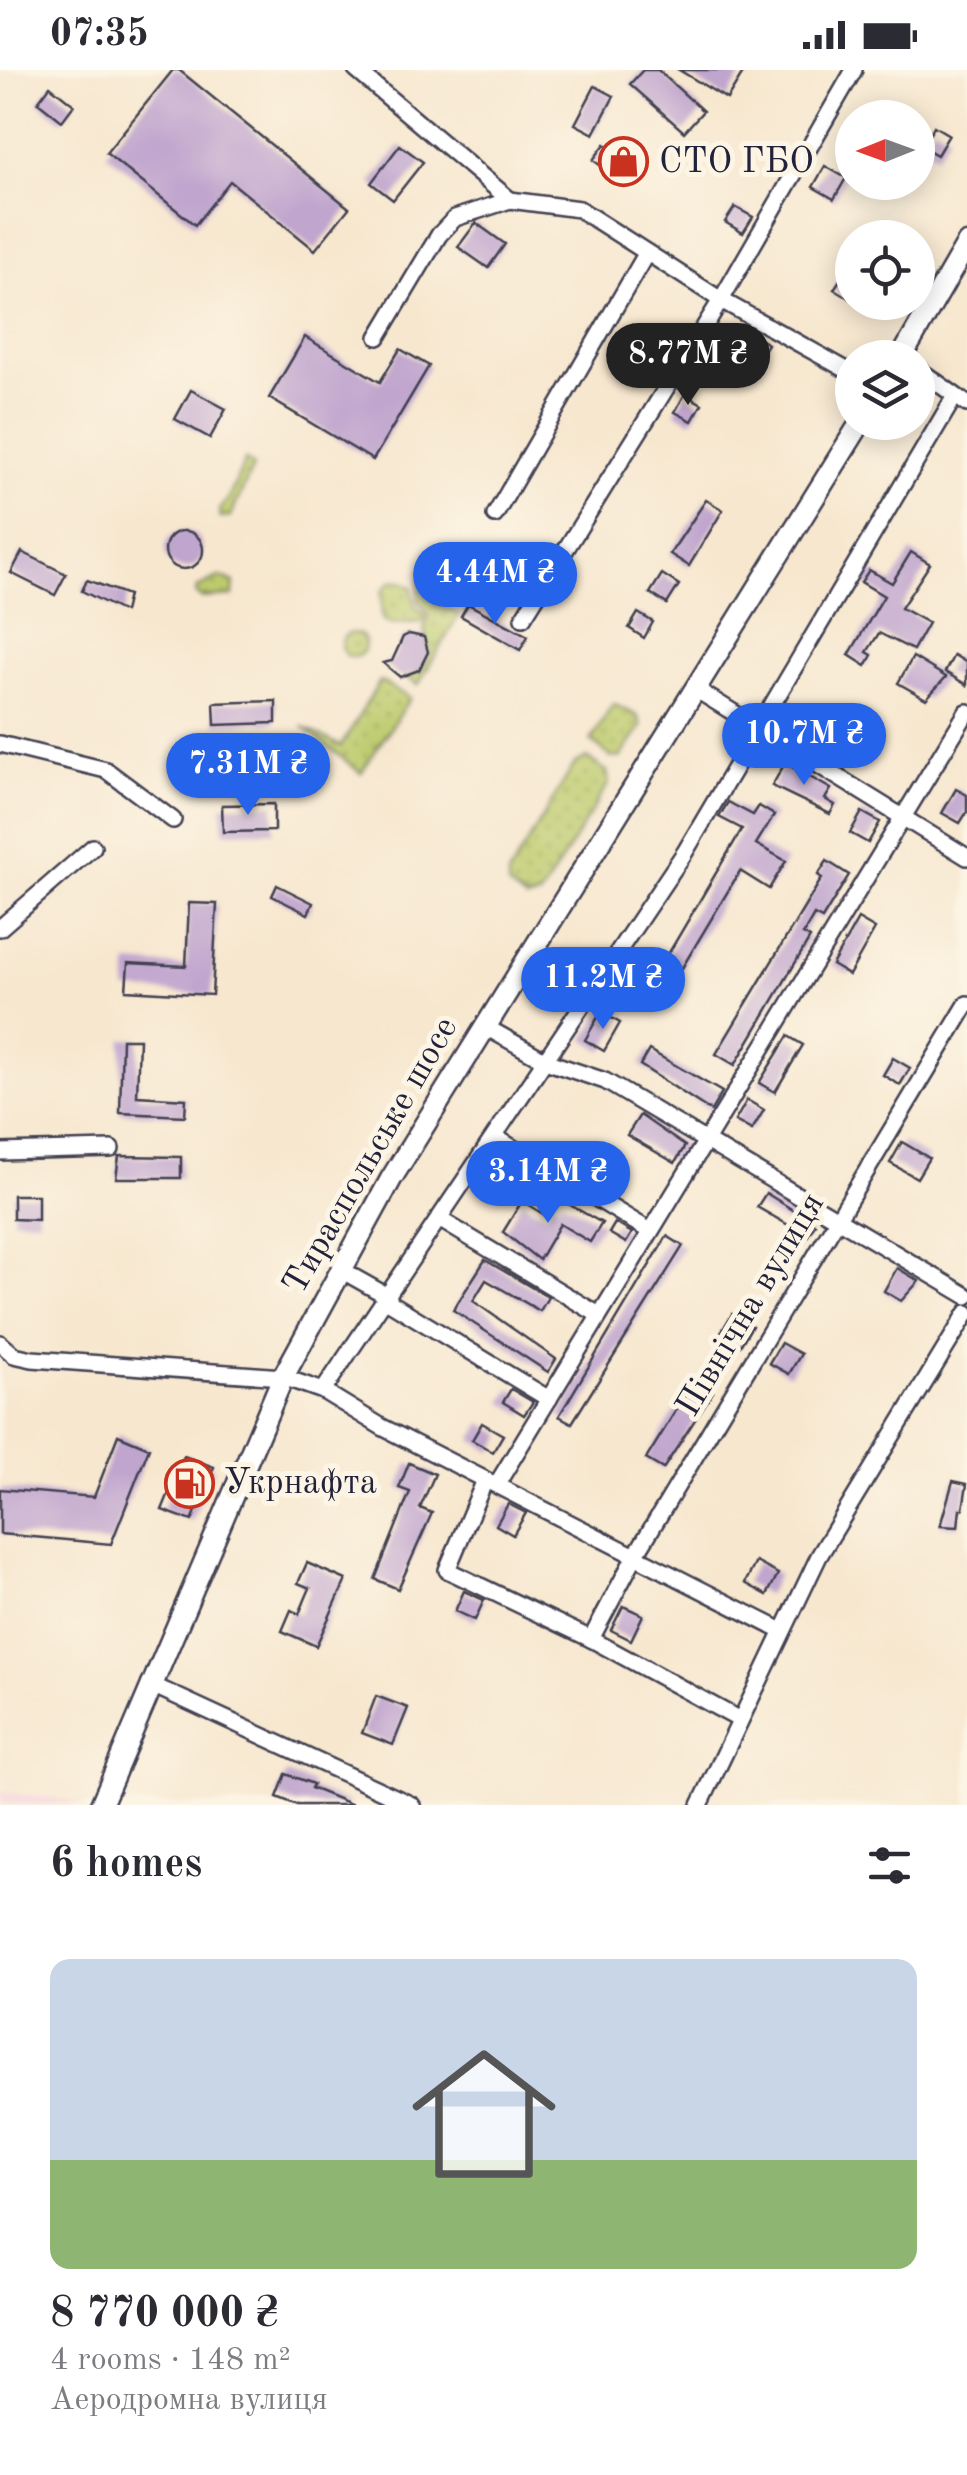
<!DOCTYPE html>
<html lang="en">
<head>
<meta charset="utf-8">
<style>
  body { margin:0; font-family:"Old Standard TT",serif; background:#f2f2f3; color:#2b2b33; height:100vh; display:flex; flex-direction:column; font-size:38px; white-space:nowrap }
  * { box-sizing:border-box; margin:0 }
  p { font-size:32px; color:#7c7c81 }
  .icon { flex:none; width:55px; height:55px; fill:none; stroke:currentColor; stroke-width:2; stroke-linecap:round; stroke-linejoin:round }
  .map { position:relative; height:1735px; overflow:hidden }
  .details { display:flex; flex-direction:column; background:#fff; flex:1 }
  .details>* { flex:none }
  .needle { width:65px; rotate:269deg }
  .tools { position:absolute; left:835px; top:30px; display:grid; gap:20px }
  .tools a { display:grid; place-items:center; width:100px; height:100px; border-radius:50%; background:#fff; box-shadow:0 5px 25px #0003; font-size:50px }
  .price { position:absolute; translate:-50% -85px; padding:0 22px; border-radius:35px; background:#2563eb; color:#fff; font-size:32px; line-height:65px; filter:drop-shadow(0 2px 5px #0008) }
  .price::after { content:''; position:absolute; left:50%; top:60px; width:30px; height:22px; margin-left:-15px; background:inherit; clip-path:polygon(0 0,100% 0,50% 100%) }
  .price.selected { background:#222; color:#fff }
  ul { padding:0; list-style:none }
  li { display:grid; align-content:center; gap:20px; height:530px; padding:0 50px }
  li+li { border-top:2px solid #e1e1e2 }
  li span { display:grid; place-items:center; height:310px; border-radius:20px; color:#555 }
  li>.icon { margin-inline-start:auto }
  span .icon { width:180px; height:180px; fill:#fffc; stroke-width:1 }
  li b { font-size:42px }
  h2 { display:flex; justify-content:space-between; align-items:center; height:120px; padding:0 50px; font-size:42px }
  .status { display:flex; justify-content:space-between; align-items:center; height:70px; padding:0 50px; background:#fff; direction:ltr }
  .status svg { height:28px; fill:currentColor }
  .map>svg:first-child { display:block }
</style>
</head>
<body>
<div class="status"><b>07:35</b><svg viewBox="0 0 49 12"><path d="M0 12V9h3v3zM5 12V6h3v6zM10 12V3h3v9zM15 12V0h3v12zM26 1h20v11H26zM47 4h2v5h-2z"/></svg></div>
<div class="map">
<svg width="967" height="1735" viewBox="0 0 967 1735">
  <defs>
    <pattern id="grass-dots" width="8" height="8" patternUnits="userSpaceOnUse" patternTransform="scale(2.5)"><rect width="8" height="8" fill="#bdcb6d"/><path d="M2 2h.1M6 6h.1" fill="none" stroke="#a2ae5f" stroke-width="1.8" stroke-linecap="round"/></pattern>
  </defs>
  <rect width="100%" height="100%" fill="#fcf5e5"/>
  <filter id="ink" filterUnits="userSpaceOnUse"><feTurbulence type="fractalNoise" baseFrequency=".01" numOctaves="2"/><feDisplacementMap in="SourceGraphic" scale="20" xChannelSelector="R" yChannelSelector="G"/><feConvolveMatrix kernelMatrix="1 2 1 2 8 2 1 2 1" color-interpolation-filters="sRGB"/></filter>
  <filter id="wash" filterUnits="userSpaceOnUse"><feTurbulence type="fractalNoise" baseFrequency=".0048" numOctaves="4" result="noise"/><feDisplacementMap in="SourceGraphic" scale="40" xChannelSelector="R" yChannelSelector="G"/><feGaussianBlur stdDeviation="2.25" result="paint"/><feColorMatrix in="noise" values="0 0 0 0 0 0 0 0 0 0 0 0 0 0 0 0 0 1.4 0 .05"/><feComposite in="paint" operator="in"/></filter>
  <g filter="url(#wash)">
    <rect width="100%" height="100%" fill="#f7e7cf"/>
    <path fill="#f4cfdd" d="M0,1721l92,12 -92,2z"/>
    <g fill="url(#grass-dots)" stroke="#707654" stroke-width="2.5">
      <path d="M245,390l8,7 -23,50 -10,1 -1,-8 10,-12z"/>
      <path d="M421,501l13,9 -8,16 33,19 -41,70 -11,-7 14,-7 9,-19 -6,-22 5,-15 -11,-15z"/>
      <path d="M221,507l13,6 -1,13 -32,2 -5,-5 1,-5z"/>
      <path d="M400,511l12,6 3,19 10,9 -2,7 -32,2 -9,-5 -1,-26 9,-11z"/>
      <circle cx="353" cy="575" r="12"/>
      <path d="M380,611l30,17 -49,75 -59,-47 39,20z"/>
      <path d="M613,634l25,12 4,10 -22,32 -9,-1 -20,-16z"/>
      <path d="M587,688l20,13 2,12 -69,113 -14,4 -18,-14v-11l67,-112z"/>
    </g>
    <g id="blocks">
      <g fill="#c0a5ce">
        <path d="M173,0h6l170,138 -34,42 -85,-69 -35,44 -89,-72z"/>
        <path d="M643,0h15l45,41 -19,21 -54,-48z"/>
        <path d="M679,0h66l-18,29z"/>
        <path d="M50,16l24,19 -12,16 -24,-19z"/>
        <path d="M595,16l19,10 -20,38 -19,-10z"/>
        <path d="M934,56l15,9 -12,20 -14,-8z"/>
        <path d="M605,74l19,14 -12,16 -19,-14z"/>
        <path d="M400,75l23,17 -30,38 -22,-17z"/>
        <path d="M825,96l21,12 -12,21 -21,-12z"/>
        <path d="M735,137l18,10 -10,16 -18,-11z"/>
        <path d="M476,153l29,21 -17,24 -30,-21z"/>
        <path d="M845,202l7,5v23l-18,-11z"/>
        <path d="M749,263l19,11 -12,19 -18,-11z"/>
        <path d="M305,267l75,45 20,-33 29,17 -56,94 -104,-62z"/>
        <path d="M191,320l35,19 -16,29 -35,-19z"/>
        <path d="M685,324l17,10 -10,17 -17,-9z"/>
        <path d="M706,430l17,10 -34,56 -19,-12z"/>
        <circle cx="184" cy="480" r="19"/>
        <path d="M22,482l44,22 -11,21 -44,-22z"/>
        <path d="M911,482l19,12 -29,44 27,15 -15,27 -34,-17 -12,19 5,3 -6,11 -17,-11 35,-59 -23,-14 8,-12 23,13z"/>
        <path d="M662,504l17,11 -12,19 -17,-11z"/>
        <path d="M87,510l41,15 -4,17 -42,-21z"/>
        <path d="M468,534l60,32 -8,14 -59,-34z"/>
        <path d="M638,543l15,9 -9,16 -15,-10z"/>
        <path d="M409,564l15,3 4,15 -9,18 -19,7 -17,-14 9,-2 11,-24z"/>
        <path d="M954,585l13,8v22l-22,-13z"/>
        <path d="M913,587l33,20 -20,22 -28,-16z"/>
        <path d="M276,631v22l-61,2 -1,-22z"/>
        <path d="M818,638l15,8 -11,20 -15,-9z"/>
        <path d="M785,693l46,26 -6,10 10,6 -5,9 -58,-28z"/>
        <path d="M956,719l11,6v17l-7,11 -18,-10z"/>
        <path d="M728,732l25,13 6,-9 15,9 -18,29 30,17 -17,28 -29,-18 -70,117 -16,-10 88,-149 -23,-12z"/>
        <path d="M274,734v27l-51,1 -1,-27z"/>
        <path d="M862,742l18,10 -12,21 -18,-10z"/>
        <path d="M827,791l22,14 -27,44 -8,-4 -11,19 7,4 -75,127 -19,-11 106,-176 -4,-3z"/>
        <path d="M277,815l36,18 -5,11 -36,-18z"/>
        <path d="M189,833l28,1 -5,91 -86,-5 2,-27 58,3z"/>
        <path d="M858,849l17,10 -26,46 -17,-10z"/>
        <path d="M601,942l19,11 -16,28 -19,-11z"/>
        <path d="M788,966l15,9 -28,47 -16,-9z"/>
        <path d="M122,969h17l-2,57 49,3 -1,17 -65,-3z"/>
        <path d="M649,980l73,42 -11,19 -71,-46z"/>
        <path d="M893,988l17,10 -10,17 -17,-10z"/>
        <path d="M747,1030l17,10 -12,20 -17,-9z"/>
        <path d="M640,1045l45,31 -10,17 -48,-28z"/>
        <path d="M902,1072l27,16 -12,20 -27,-15z"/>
        <path d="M119,1086l62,1v21h-65z"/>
        <path d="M766,1123l49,31 -12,20 -17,-10 4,-8 -33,-19z"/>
        <path d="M13,1125h25v25l-25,-1z"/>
        <path d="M561,1130l41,23 -12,19 -30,-18 -21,36 -36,-28 19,-31 23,14 9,-12 4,2z"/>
        <path d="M615,1153l17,10 -6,10 -17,-10z"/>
        <path d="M667,1166l16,10 -111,177 -13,-7z"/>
        <path d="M485,1190l63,37 -8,14 -54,-31 -13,21 83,58 -8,13 -95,-62z"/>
        <path d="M897,1198l22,13 -18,20 -17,-10z"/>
        <path d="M732,1244l20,12 -12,20 -20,-12z"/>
        <path d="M781,1273l20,11 -12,20 -20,-11z"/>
        <path d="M694,1311l19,11 -50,77 -17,-10z"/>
        <path d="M511,1319l22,13 -9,13 -21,-13z"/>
        <path d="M482,1353l21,12 -10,17 -21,-12z"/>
        <path d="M118,1365l31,13 -38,96 -111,-10v-45l94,8z"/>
        <path d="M184,1386l30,11 -22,54 -30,-11z"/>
        <path d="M409,1393l26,11 -15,34 12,5 -34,76 -23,-10 35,-87 -11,-4z"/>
        <path d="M953,1411l14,3 -4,25h-3l-2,18 -18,-1z"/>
        <path d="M508,1434l18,9 -13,22 -17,-10z"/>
        <path d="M756,1492l22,12 -11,21 -22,-12z"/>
        <path d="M307,1493l39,17 -30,66 -34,-15 9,-21 8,4 11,-26 -12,-5z"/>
        <path d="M464,1521l20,9 -9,20 -20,-9z"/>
        <path d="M623,1536l20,9 -12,25 -20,-10z"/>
        <path d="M376,1626l32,12 -15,37 -31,-12z"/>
        <path d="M286,1704l27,10 -2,4 42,17h-56l-20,-8z"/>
      </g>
    </g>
  </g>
  <g filter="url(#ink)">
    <use href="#blocks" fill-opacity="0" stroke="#424051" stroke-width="2.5"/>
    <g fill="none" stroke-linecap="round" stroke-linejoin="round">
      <defs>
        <g id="minor">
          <path d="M356,0l154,130"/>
          <path d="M378,267l61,-102 16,-17 55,-18 69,9 142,91 131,73"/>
          <path d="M918,299l49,35"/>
          <path d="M495,445l151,-261"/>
          <path d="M523,548l198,-318 133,-230"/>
          <path d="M697,620l270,167"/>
          <path d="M0,674l106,26 67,50"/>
          <path d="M0,858l93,-81"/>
          <path d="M484,956l64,36 57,19 362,215"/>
          <path d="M495,1067l155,94"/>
          <path d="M0,1082l111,-3"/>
          <path d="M439,1149l160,96"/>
          <path d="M341,1200l48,27"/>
          <path d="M386,1230l163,99"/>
          <path d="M0,1273l14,12 18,4 251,18 40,14 59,36 398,203"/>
          <path d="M323,1321l362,-539 270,-456"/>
          <path d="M485,1410l-38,90 144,69 149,81"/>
          <path d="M497,1414l470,-772"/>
          <path d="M591,1569l44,-83 332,-552"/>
          <path d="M150,1614l262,121"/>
          <path d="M700,1735l119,-249 148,-243"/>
        </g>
        <g id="major">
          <path d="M901,288l66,-114"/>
          <path d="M101,1735l182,-428 108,-198 470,-757"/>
        </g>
      </defs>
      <use href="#minor" stroke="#424051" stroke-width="20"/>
      <use href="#major" stroke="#424051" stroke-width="25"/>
      <use href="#minor" stroke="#fff" stroke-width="15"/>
      <use href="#major" stroke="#fff" stroke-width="20"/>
    </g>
  </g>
  <defs>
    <symbol id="shop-ring" viewBox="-11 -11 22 22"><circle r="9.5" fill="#fcf5e5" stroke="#c8321e" stroke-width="1.5"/><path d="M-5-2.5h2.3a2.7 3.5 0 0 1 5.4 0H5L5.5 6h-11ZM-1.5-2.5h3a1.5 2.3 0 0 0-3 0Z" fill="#c8321e"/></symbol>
    <symbol id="fuel-ring" viewBox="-11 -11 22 22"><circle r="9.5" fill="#fcf5e5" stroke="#c8321e" stroke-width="1.5"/><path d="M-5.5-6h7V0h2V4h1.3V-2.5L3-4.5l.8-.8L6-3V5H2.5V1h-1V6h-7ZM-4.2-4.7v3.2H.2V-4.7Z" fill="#c8321e"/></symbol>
  </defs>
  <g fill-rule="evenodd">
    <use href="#shop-ring" x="596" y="64" width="55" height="55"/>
    <use href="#fuel-ring" x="162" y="1386" width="55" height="55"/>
  </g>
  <g text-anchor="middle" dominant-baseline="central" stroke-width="10" stroke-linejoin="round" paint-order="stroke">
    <g font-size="35" fill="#22223b" stroke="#fcf5e5" text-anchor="start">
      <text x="659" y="92">СТО ГБО</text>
      <text x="224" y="1413">Укрнафта</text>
    </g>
    <g font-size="35" fill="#22223b" stroke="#fcf5e5">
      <text transform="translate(371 1086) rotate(-60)">Тираспольське шосе</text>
      <text transform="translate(751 1235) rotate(-59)">Північна вулиця</text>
    </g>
  </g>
</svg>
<div class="tools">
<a><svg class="needle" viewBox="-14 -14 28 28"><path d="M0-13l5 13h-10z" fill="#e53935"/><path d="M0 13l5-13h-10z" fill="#7c7c81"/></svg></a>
<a><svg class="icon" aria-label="locate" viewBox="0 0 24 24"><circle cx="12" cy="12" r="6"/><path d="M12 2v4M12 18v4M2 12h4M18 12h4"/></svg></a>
<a><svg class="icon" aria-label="layers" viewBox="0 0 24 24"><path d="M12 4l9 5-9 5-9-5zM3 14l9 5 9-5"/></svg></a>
</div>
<b class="price selected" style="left:688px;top:338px">8.77M ₴</b>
<b class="price" style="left:495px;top:557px">4.44M ₴</b>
<b class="price" style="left:804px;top:718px">10.7M ₴</b>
<b class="price" style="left:248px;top:748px">7.31M ₴</b>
<b class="price" style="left:603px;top:962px">11.2M ₴</b>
<b class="price" style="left:548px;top:1156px">3.14M ₴</b>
</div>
<section class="details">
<h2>6 homes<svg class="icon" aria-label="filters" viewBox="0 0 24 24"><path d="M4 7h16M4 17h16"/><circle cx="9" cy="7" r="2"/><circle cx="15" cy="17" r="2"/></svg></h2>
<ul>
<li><span style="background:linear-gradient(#c9d6e8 65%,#8fb573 0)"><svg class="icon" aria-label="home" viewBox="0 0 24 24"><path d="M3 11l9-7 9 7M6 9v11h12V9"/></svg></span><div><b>8 770 000 ₴</b><p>4 rooms · 148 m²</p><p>Аеродромна вулиця</p></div></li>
</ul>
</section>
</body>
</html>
